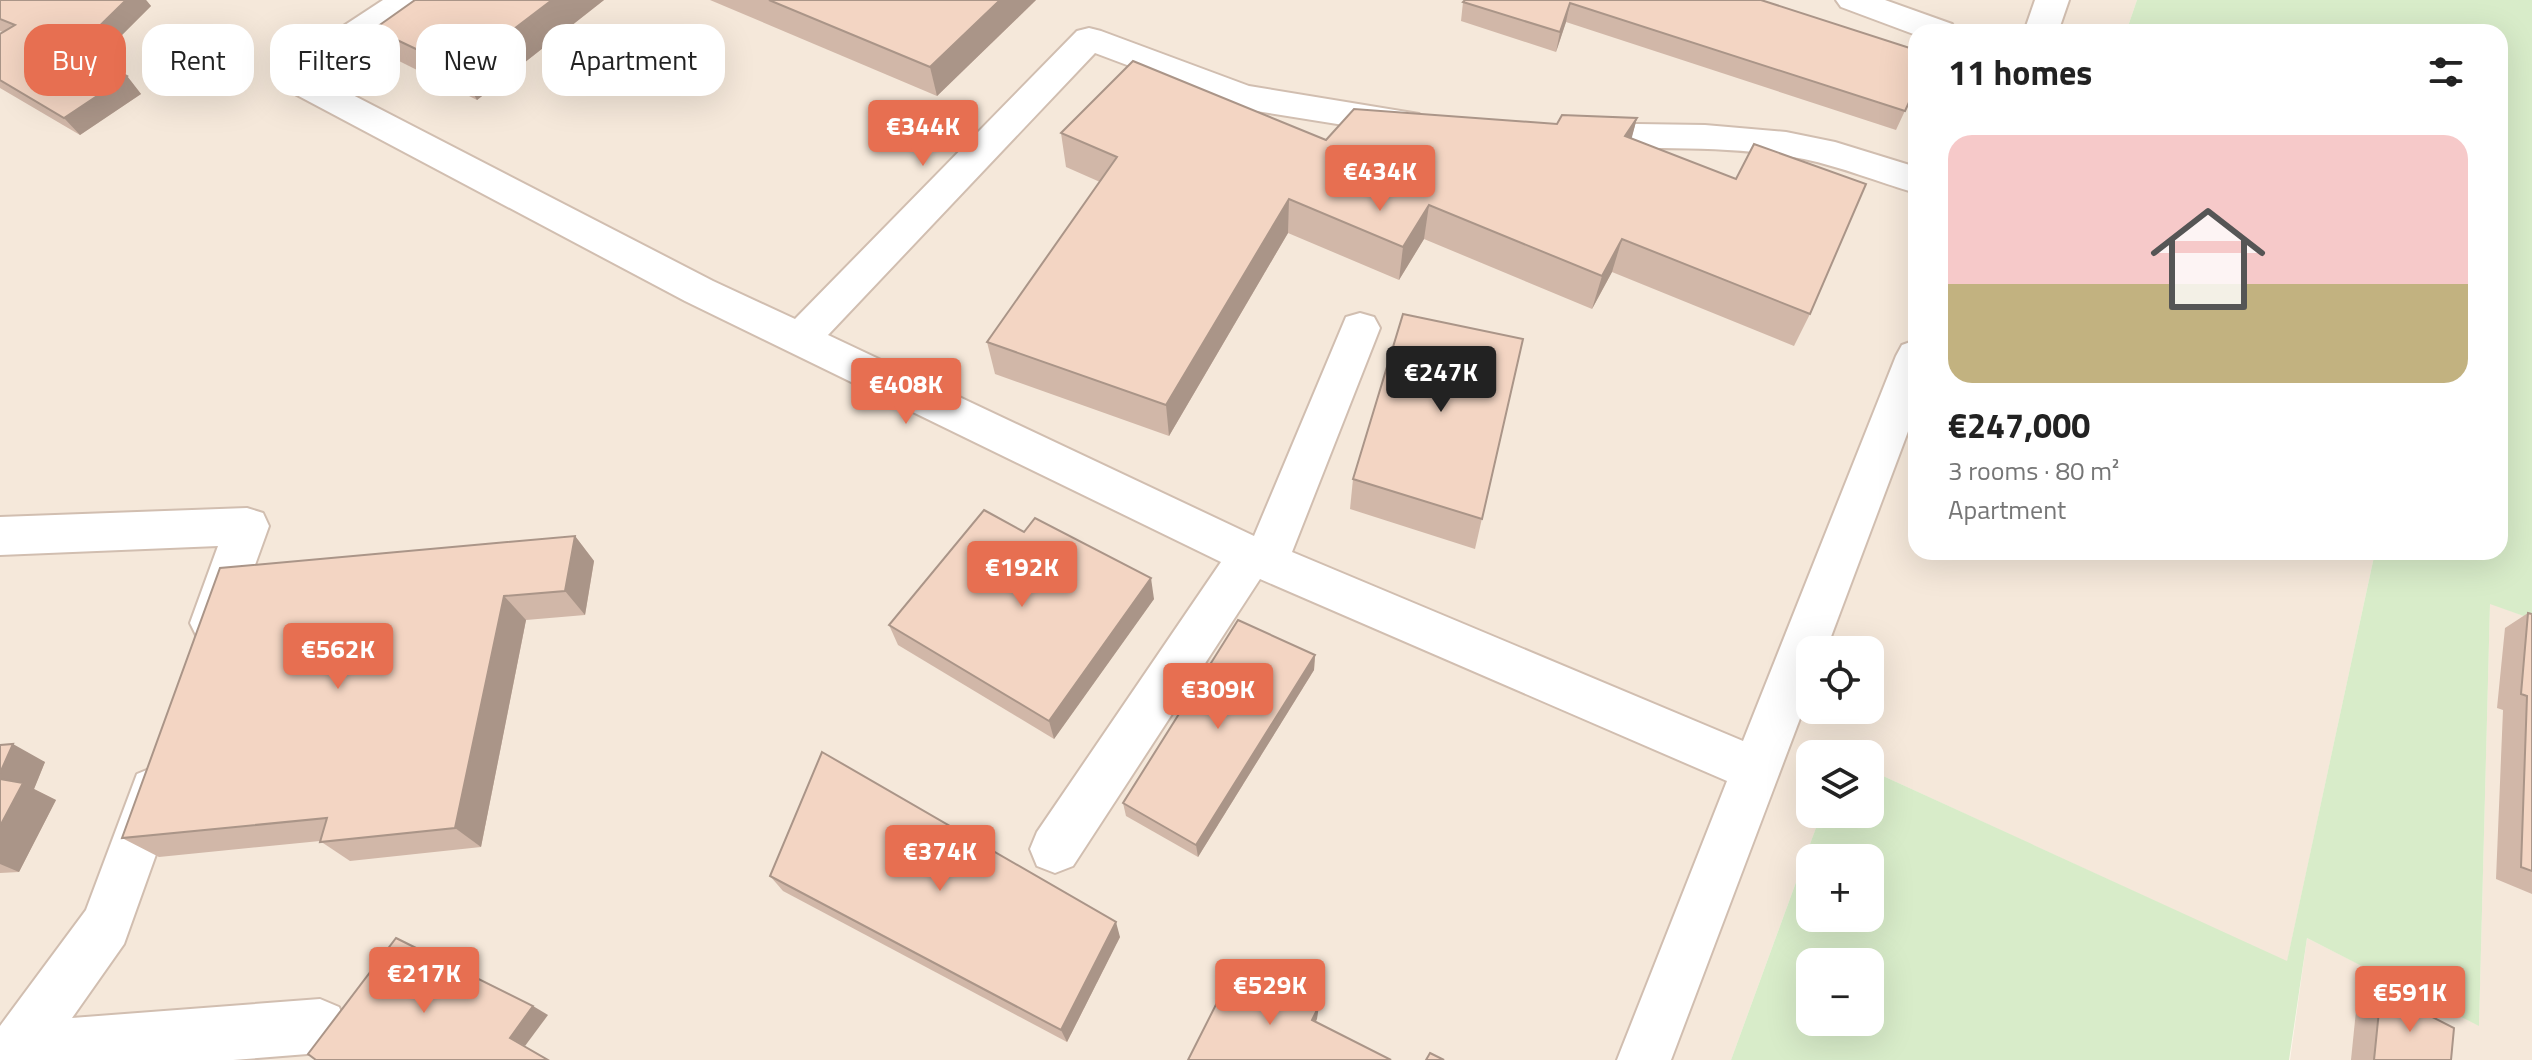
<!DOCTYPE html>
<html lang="en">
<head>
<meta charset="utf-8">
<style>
  body { margin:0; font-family:"Titillium Web",sans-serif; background:#f6f6f6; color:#222; height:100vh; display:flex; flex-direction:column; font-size:30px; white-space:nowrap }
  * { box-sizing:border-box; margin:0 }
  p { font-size:26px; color:#767676 }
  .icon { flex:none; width:44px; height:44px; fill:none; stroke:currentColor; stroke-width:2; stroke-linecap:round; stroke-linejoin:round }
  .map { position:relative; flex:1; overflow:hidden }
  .drawer { position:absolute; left:1908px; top:24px; width:600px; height:536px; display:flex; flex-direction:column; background:#fff; border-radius:24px; box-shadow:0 8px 32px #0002 }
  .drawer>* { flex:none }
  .hud { position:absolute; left:24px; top:24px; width:760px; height:72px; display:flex; gap:16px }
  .fabs { position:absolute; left:1796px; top:636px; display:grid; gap:16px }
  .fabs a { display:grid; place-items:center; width:88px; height:88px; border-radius:16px; background:#fff; box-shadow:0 8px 32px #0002; font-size:40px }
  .price { position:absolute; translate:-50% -68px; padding:0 18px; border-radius:8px; background:#e76f51; color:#fff; font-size:26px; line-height:52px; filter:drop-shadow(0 2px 4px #0008) }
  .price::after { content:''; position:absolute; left:50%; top:48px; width:24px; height:18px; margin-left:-12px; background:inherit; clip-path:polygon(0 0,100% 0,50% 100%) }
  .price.on { background:#222; color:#fff }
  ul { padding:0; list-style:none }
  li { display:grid; align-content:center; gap:16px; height:424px; padding:0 40px }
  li+li { border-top:2px solid #e0e0e0 }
  li span { display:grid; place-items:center; height:248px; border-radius:24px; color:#555 }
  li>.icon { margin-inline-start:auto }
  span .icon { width:144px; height:144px; fill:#fffc; stroke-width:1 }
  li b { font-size:34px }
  h2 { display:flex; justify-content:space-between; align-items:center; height:96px; padding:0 40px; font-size:34px }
  .chip { padding:0 28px; border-radius:24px; background:#fff; box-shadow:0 8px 32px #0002; font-size:28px; line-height:72px }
  .chip.on { background:#e76f51; color:#fff }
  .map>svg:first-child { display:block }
</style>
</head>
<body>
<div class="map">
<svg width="2532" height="1060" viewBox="0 0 2532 1060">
  <rect width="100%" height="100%" fill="#fdf6ec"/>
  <g fill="#f5e8da" fill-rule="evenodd">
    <path d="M0,0h2137l-11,32h-210v520h459l-88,410 -417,-192v-16h-60v60h11l-90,246h-1731zM1810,650h60v60h-60z"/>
    <path d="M2490,603l42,16v441h-242l17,-122 172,87z"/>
  </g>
  <path fill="#d8ecc9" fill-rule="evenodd" d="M2137,0h395v619l-42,-15 -11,422 -172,-88 -18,122h-558l90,-246h49v-44l417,191 88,-409h125v-520h-374zM1810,858h60v60h-60zM1810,962h60v60h-60z"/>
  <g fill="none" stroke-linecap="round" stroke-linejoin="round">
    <defs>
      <g id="minor">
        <path d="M383,0h40l-5,7 -102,69 397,205 82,38 282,-288 12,-3 12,3 148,55 170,28 5,9 -5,9 -13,3 -162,-26 -149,-56 -267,282 426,201 92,-219 14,-4 14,4 6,11 -88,224 451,189 153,-385 6,-11 14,-5v70l-90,240h-16v42l-139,368h-54l110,-279 -467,-202 -187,287 -18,7 -18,-7 -7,-17 7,-17 184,-270 -536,-261 -407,-216 -5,-8 5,-8z"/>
        <path d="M1836,0h49l67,24 5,8h-41v3l-75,-28z"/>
        <path d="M2035,0h34l-11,32h-34z"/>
        <path d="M1570,123l135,2 81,7 49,10 81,25v26c-38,-11 -74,-26 -112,-34 -77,-15 -156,-9 -234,-12l-13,-3 -5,-9 5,-9z"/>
        <path d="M247,508l16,5 6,13 -40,111 -16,6 -16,-6 -7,-14 28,-77 -218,9v-38z"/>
        <path d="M154,767l17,7 8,16 -55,154 -52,74 248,-19 19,8 8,19 -8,19 -19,8 -87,7h-233v-34l86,-116 51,-136z"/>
      </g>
    </defs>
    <use href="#minor" stroke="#d1beb0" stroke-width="4"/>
    <use href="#minor" fill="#fff" fill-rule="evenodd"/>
  </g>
  <g fill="#d1b7a8">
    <path d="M0,0h146l5,6 -54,54 30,16 14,18 -61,41 -80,-47v-54l3,-2 -3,-1z"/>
    <path d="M415,0h189l-127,100 -84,-42 -19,-29z"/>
    <path d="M710,0h326l-99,96z"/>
    <path d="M1761,0l155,87 -20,43 -330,-108 -10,30 -95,-31 2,-19z"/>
    <path d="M1637,118l-6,21 179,175 -16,32 -182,-74 -20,37 -168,-70 -25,41 -111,-47 -119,203 -174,-62 -8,-32 113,-160 -34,-15 -5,-34 265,7z"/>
    <path d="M1523,339l-48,210 -125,-40 3,-30z"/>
    <path d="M1024,532l130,67 -100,140 -156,-94 -9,-20z"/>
    <path d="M575,536l19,25 -9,54 -59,5 -45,227 -131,14 -30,-20 -161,16 -37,-19z"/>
    <path d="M2528,613l4,1v280l-36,-15 7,-169 -6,-2 8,-80z"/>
    <path d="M1315,655l-1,15 -116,187 -72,-41 -3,-13z"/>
    <path d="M0,745l45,17 -11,27 22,11 -37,72 -19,1z"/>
    <path d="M770,876l350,61 -53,105 -284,-151z"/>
    <path d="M2381,991l70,69h-100l6,-59z"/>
  </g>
  <g fill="#aa9588">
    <path d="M126,0h20l5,6 -60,60 -15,-17z"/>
    <path d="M552,0h52l-127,100 -17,-30z"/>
    <path d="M1000,0h36l-99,96 -7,-29z"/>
    <path d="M1570,3l-4,19 -10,30 4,-20z"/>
    <path d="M127,76l14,18 -61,41 -16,-17z"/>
    <path d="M1637,118l-9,34 -3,-16z"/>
    <path d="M1289,199l-1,34 -119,203 -3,-31z"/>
    <path d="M1429,205l-5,34 -25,41 4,-33z"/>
    <path d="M1622,239l-10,33 -20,37 10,-33z"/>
    <path d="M575,536l19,25 -9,54 -20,-24z"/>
    <path d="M1151,578l3,21 -100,140 -5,-18z"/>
    <path d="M504,596l22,24 -45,227 -26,-19z"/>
    <path d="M1315,655l-1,15 -116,187 -2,-12z"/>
    <path d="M13,744l32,18 -11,27 22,11 -37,72 -19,-8v-91z"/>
    <path d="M1116,922l4,15 -53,105 -6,-12z"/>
    <path d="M533,1006l15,9 -23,31 -15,-8z"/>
    <path d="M1319,1006l-2,13 -6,13 1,-12z"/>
  </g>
  <g fill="#f3d5c3" stroke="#aa9588" stroke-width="2">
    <path d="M0,0h126l-50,49 51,27 -63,42 -64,-38v-46l15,-9 -15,-6z"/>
    <path d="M415,0h137l-92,70 -86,-41z"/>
    <path d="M769,0h231l-70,67z"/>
    <path d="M1465,0h296l155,50v37l-11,24 -335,-108 -10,29 -97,-30z"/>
    <path d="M1133,61l193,79 28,-31 203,15 5,-9 75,3 -12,18 111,43 18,-35 112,40 -56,130 -188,-75 -20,37 -173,-71 -26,42 -114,-48 -123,206 -179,-63 130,-185 -56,-24z"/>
    <path d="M1403,314l120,25 -41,180 -129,-40z"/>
    <path d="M984,510l40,22 11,-14 116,60 -102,143 -160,-96z"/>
    <path d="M575,536l-10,55 -61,5 -49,232 -135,14 7,-24 -205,20 98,-270z"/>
    <path d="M2528,613l4,1v257l-11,-4 6,-171 -6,-2z"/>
    <path d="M1238,620l77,35 -119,190 -73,-42z"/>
    <path d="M13,744l-13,29v-28z"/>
    <path d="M822,752l294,170 -55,108 -291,-154z"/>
    <path d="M0,779l23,4 -23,43z"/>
    <path d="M396,938l137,68 -23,32 38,22h-232l-8,-6z"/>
    <path d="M1236,965l83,41 -7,14 79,40h-203z"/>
    <path d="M2381,991l73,37 -3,32h-77z"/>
    <path d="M1430,1053l14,7h-18z"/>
  </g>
</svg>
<div class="fabs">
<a><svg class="icon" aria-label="locate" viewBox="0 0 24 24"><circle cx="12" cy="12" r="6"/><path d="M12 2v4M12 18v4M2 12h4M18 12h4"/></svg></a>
<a><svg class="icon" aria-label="layers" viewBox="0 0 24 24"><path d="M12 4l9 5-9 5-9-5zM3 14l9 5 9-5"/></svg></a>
<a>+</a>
<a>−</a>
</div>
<b class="price" style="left:923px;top:168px">€344K</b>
<b class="price" style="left:1380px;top:213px">€434K</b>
<b class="price on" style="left:1441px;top:414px">€247K</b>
<b class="price" style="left:906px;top:426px">€408K</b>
<b class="price" style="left:1022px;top:609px">€192K</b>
<b class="price" style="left:338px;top:691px">€562K</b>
<b class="price" style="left:1218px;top:731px">€309K</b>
<b class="price" style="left:940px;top:893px">€374K</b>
<b class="price" style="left:424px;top:1015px">€217K</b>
<b class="price" style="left:1270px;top:1027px">€529K</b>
<b class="price" style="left:2410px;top:1034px">€591K</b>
<div class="hud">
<a class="chip on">Buy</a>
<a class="chip">Rent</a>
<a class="chip">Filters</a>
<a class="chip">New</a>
<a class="chip">Apartment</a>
</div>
<section class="drawer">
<h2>11 homes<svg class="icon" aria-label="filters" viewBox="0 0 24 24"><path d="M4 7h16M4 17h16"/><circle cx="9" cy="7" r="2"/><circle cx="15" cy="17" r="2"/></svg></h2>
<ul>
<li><span style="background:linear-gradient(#f6c9c9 60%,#c2b280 0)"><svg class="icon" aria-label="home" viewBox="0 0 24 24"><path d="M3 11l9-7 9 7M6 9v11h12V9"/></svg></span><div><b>€247,000</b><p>3 rooms · 80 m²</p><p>Apartment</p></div></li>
</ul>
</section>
</div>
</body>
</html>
